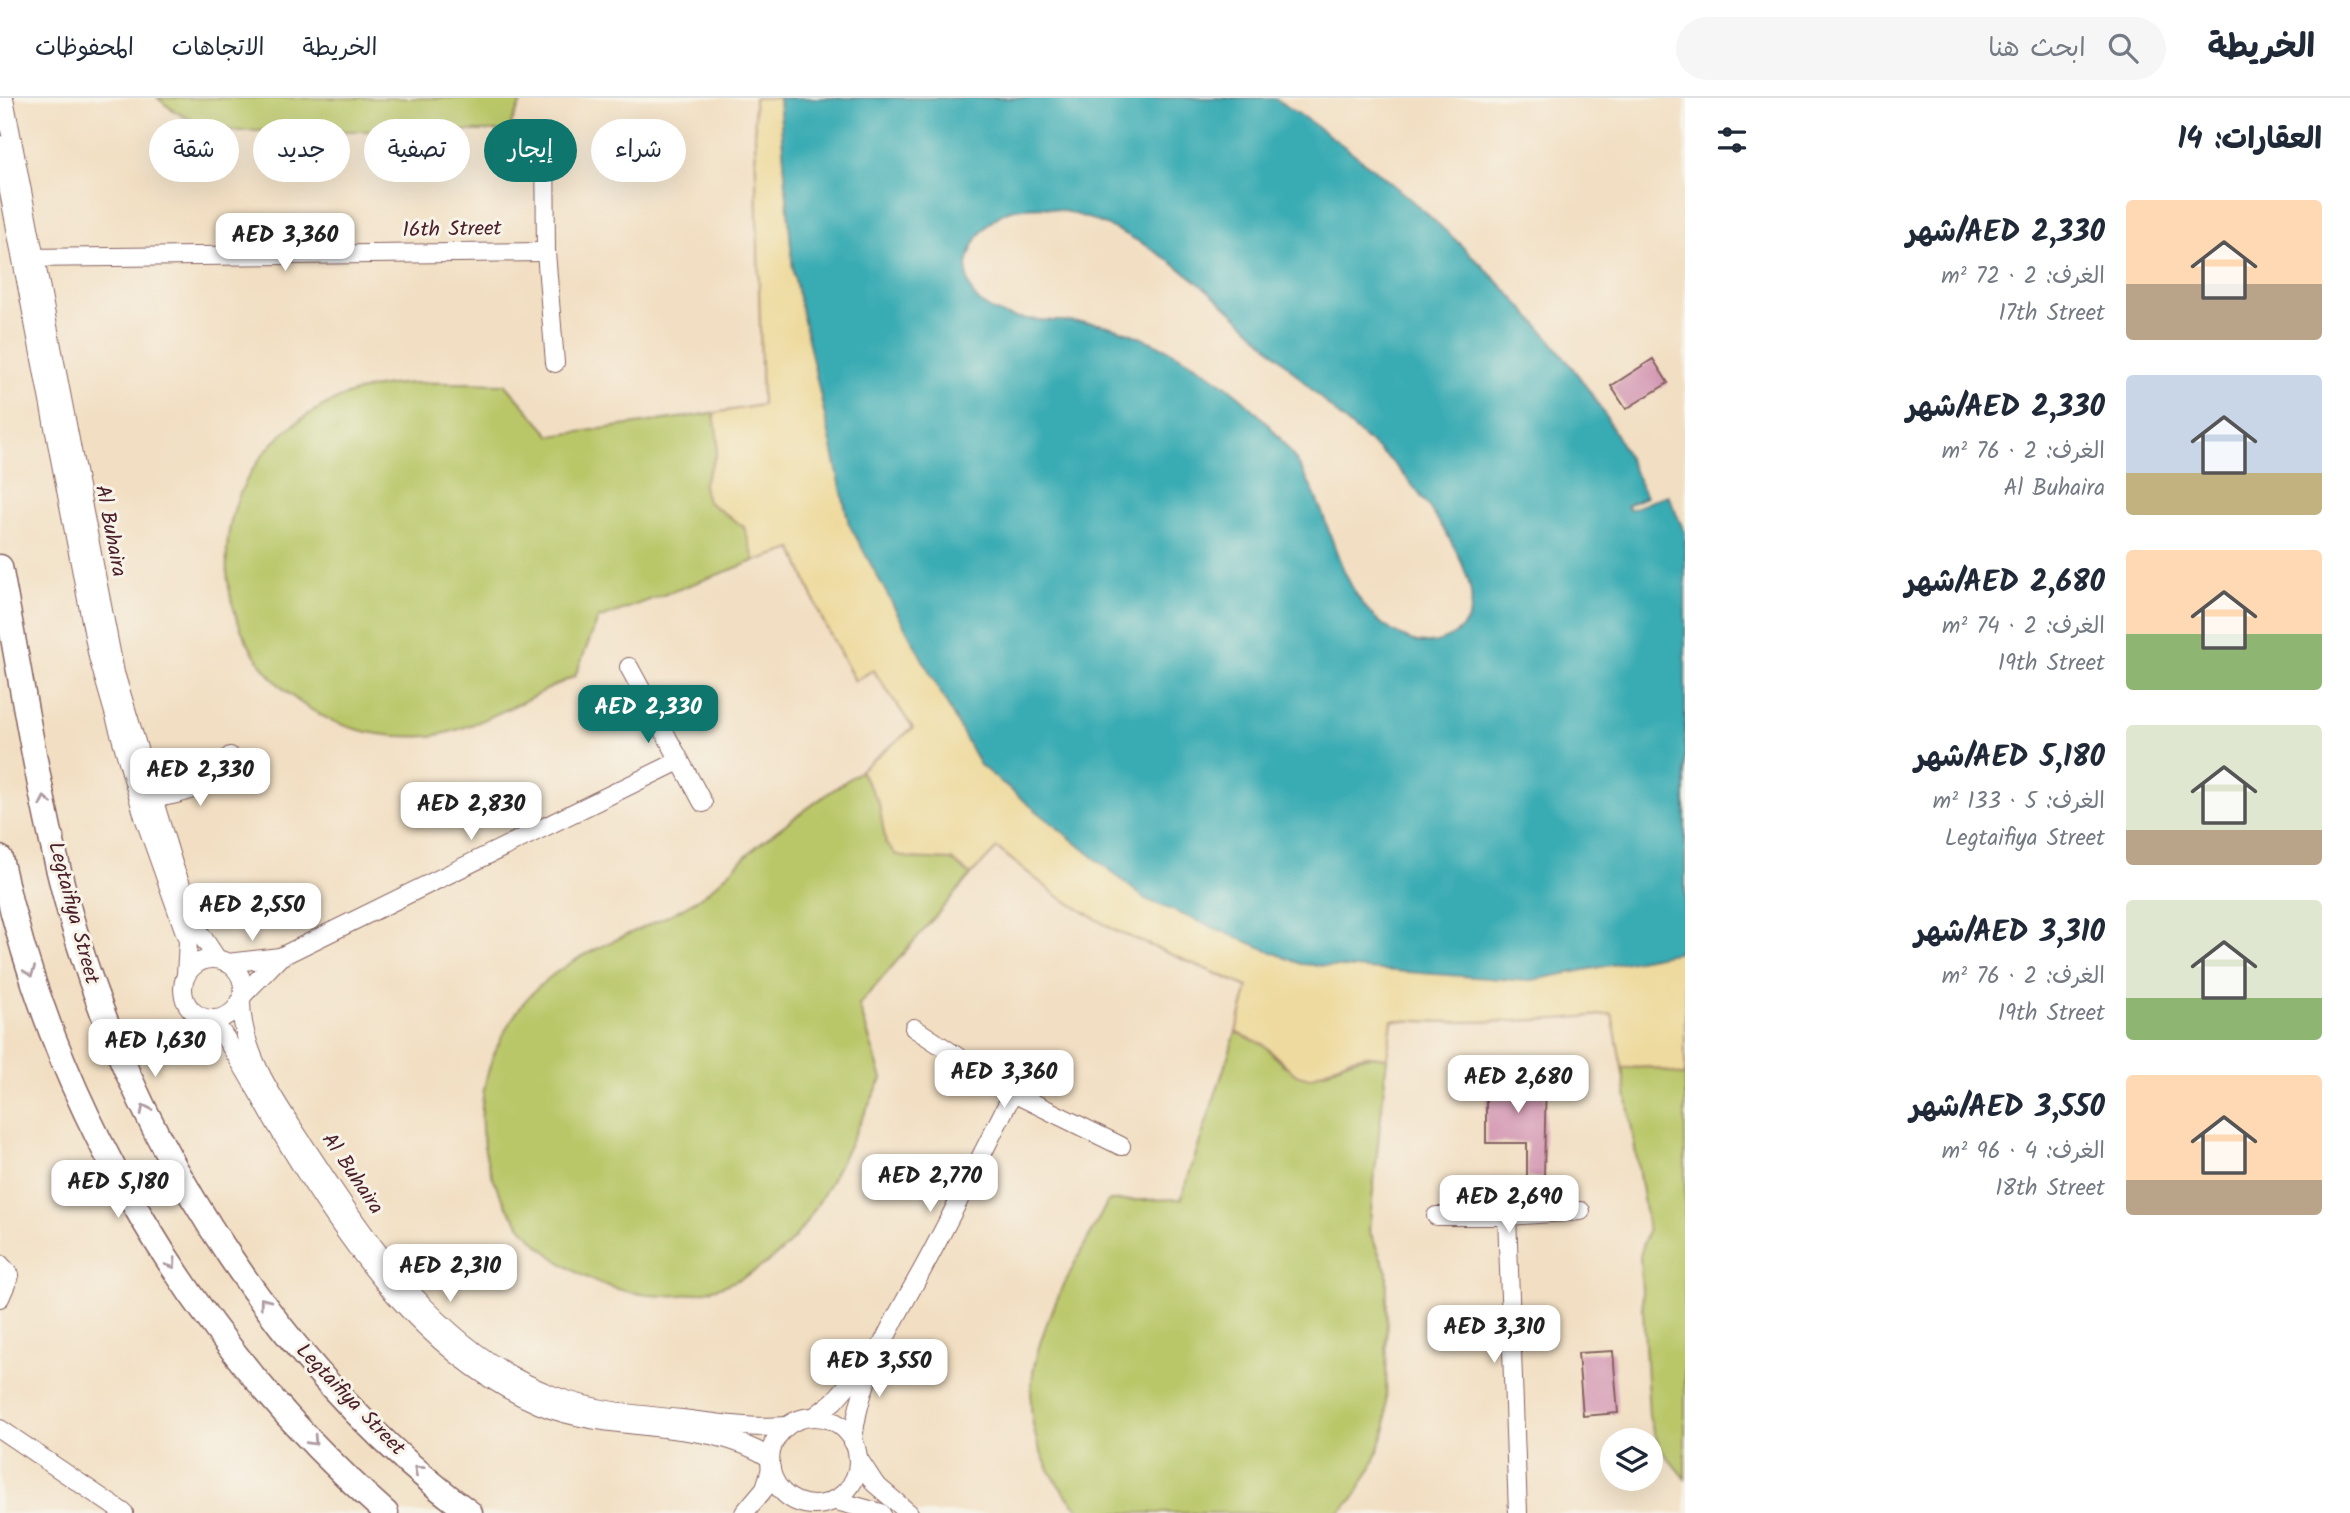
<!DOCTYPE html>
<html lang="ar">
<head>
<meta charset="utf-8">
<style>
  body { margin:0; font-family:Kalam,"Playpen Sans Arabic",sans-serif; background:#f6f6f7; color:#1f2937; direction:rtl; height:100vh; display:flex; flex-direction:column; font-size:26px; white-space:nowrap }
  * { box-sizing:border-box; margin:0 }
  p { font-size:23px; color:#747a83 }
  .icon { flex:none; width:38px; height:38px; fill:none; stroke:currentColor; stroke-width:2; stroke-linecap:round; stroke-linejoin:round }
  .map { position:relative; flex:1; overflow:hidden; direction:ltr }
  .panel { display:flex; flex-direction:column; background:#fff; width:665px }
  .panel>* { flex:none }
  .top-card { position:absolute; left:21px; top:21px; width:665px; height:63px; direction:rtl; display:flex; gap:14px }
  .buttons { position:absolute; left:1600px; top:1330px; display:grid; gap:14px }
  .buttons a { display:grid; place-items:center; width:63px; height:63px; border-radius:50%; background:#fff; box-shadow:0 7px 28px #0002; font-size:35px }
  .price { position:absolute; translate:-50% -60px; padding:0 16px; border-radius:14px; background:#fff; color:#222; font-size:23px; line-height:46px; filter:drop-shadow(0 2px 4px #0008) }
  .price::after { content:''; position:absolute; left:50%; top:42px; width:21px; height:16px; margin-left:-10px; background:inherit; clip-path:polygon(0 0,100% 0,50% 100%) }
  .price.current { background:#0f766e; color:#fff }
  ul { padding:0; list-style:none }
  li { display:flex; align-items:center; gap:21px; height:175px; padding:0 28px }
  li span { display:grid; place-items:center; flex:none; width:196px; height:140px; border-radius:7px; color:#555 }
  li>.icon { margin-inline-start:auto }
  span .icon { width:84px; height:84px; fill:#fffc; stroke-width:1 }
  li b { font-size:30px }
  h2 { display:flex; justify-content:space-between; align-items:center; height:84px; padding:0 28px; font-size:30px }
  .chip { padding:0 24px; border-radius:32px; background:#fff; box-shadow:0 7px 28px #0002; font-size:24px; line-height:63px }
  .chip.current { background:#0f766e; color:#fff }
  header { display:flex; align-items:center; gap:42px; box-sizing:border-box; height:98px; padding:0 35px; background:#fff; border-bottom:2px solid #e0e1e3 }
  header strong { font-size:33px }
  nav { display:flex; gap:38px; margin-inline-start:auto; font-size:24px }
  .search { width:490px; height:63px; background:#f6f6f7; display:flex; align-items:center; gap:18px; box-sizing:border-box; padding:0 24px; border-radius:38px; color:#747a83; font-size:26px }
  main { display:flex; flex:1; min-height:0 }
  .map>svg:first-child { display:block }
</style>
</head>
<body>
<header>
<strong>الخريطة</strong>
<div class="search"><svg class="icon" aria-label="search" viewBox="0 0 24 24"><circle cx="10" cy="10" r="6"/><path d="M15 15l6 6"/></svg>ابحث هنا</div>
<nav><a>الخريطة</a><a>الاتجاهات</a><a>المحفوظات</a></nav>
</header>
<main>
<section class="panel">
<h2>العقارات: 14<svg class="icon" aria-label="filters" viewBox="0 0 24 24"><path d="M4 7h16M4 17h16"/><circle cx="9" cy="7" r="2"/><circle cx="15" cy="17" r="2"/></svg></h2>
<ul>
<li><span style="background:linear-gradient(#ffd9b3 60%,#b9a48a 0)"><svg class="icon" aria-label="home" viewBox="0 0 24 24"><path d="M3 11l9-7 9 7M6 9v11h12V9"/></svg></span><div><b>AED 2,330/شهر</b><p>الغرف: 2 · 72 m²</p><p>17th Street</p></div></li>
<li><span style="background:linear-gradient(#c9d6e8 70%,#c2b280 0)"><svg class="icon" aria-label="home" viewBox="0 0 24 24"><path d="M3 11l9-7 9 7M6 9v11h12V9"/></svg></span><div><b>AED 2,330/شهر</b><p>الغرف: 2 · 76 m²</p><p>Al Buhaira</p></div></li>
<li><span style="background:linear-gradient(#ffd9b3 60%,#8fb573 0)"><svg class="icon" aria-label="home" viewBox="0 0 24 24"><path d="M3 11l9-7 9 7M6 9v11h12V9"/></svg></span><div><b>AED 2,680/شهر</b><p>الغرف: 2 · 74 m²</p><p>19th Street</p></div></li>
<li><span style="background:linear-gradient(#dfe7d0 75%,#b9a48a 0)"><svg class="icon" aria-label="home" viewBox="0 0 24 24"><path d="M3 11l9-7 9 7M6 9v11h12V9"/></svg></span><div><b>AED 5,180/شهر</b><p>الغرف: 5 · 133 m²</p><p>Legtaifiya Street</p></div></li>
<li><span style="background:linear-gradient(#dfe7d0 70%,#8fb573 0)"><svg class="icon" aria-label="home" viewBox="0 0 24 24"><path d="M3 11l9-7 9 7M6 9v11h12V9"/></svg></span><div><b>AED 3,310/شهر</b><p>الغرف: 2 · 76 m²</p><p>19th Street</p></div></li>
<li><span style="background:linear-gradient(#ffd9b3 75%,#b9a48a 0)"><svg class="icon" aria-label="home" viewBox="0 0 24 24"><path d="M3 11l9-7 9 7M6 9v11h12V9"/></svg></span><div><b>AED 3,550/شهر</b><p>الغرف: 4 · 96 m²</p><p>18th Street</p></div></li>
</ul>
</section>
<div class="map">
<svg width="1685" height="1415" viewBox="0 0 1685 1415">
  <rect width="100%" height="100%" fill="#f7f3e8"/>
  <filter id="ink" filterUnits="userSpaceOnUse"><feTurbulence type="fractalNoise" baseFrequency=".0143" numOctaves="2"/><feDisplacementMap in="SourceGraphic" scale="14" xChannelSelector="R" yChannelSelector="G"/><feConvolveMatrix kernelMatrix="1 2 1 2 8 2 1 2 1" color-interpolation-filters="sRGB"/></filter>
  <filter id="wash" filterUnits="userSpaceOnUse"><feTurbulence type="fractalNoise" baseFrequency=".00686" numOctaves="4" result="noise"/><feDisplacementMap in="SourceGraphic" scale="28" xChannelSelector="R" yChannelSelector="G"/><feGaussianBlur stdDeviation="1.57" result="paint"/><feColorMatrix in="noise" values="0 0 0 0 0 0 0 0 0 0 0 0 0 0 0 0 0 1.4 0 .05"/><feComposite in="paint" operator="in"/></filter>
  <g filter="url(#wash)">
    <rect width="100%" height="100%" fill="#f2dfc3"/>
    <g fill="#bac769" stroke="#82734a" stroke-width="2">
      <path d="M158,0h365l-15,33h-273c-28,-4 -56,-12 -77,-33z"/>
      <path d="M505,286l46,52 163,-23 4,28 -2,14 -13,30 4,16 37,26 11,34 -157,58 -23,57c-40,18 -106,57 -147,60 -215,14 -282,-262 -81,-341 44,-18 110,-11 158,-11z"/>
      <path d="M860,673l19,32 7,41 23,14 43,2 19,15 -112,130 23,74c-24,45 -62,136 -97,169 -152,139 -396,-51 -267,-238 41,-58 118,-73 175,-108 24,-14 43,-39 65,-57 33,-26 68,-50 102,-74z"/>
      <path d="M1236,934l27,12 21,22 41,7c23,-14 36,-19 62,-15l-18,172 18,42 -1,155 -12,36 -20,35 -15,15h-257c-102,-104 -29,-206 26,-312l73,-2z"/>
      <path d="M1650,969l35,9v403l-25,-31 -11,-31 -9,-161 8,-26 -26,-162z"/>
    </g>
    <path fill="#eeda9e" stroke="#9c7c64" stroke-width="2" d="M754,0h25l14,173 56,253 678,457 158,-30v125l-35,-9 -28,1 -10,-54c-74,8 -145,10 -220,6l-5,38 -22,-3 -17,4 -38,19 -15,-4 -32,-30 -27,-12 12,-45 -132,-56 -60,-36 -59,-47 -26,27 -19,-15 -43,-2 -14,-4 -9,-10 -7,-41 -19,-33 53,-42 -40,-58 -18,11 -33,-62 -29,-70 -38,12 -11,-34 -37,-26 -4,-16 13,-30 2,-14 -4,-28 48,-8z"/>
    <path fill="#39abb3" stroke="#42656f" stroke-width="2" fill-rule="evenodd" d="M779,0h495c113,71 253,196 326,309 18,28 32,59 46,90l-19,8 2,5 39,-15 17,38v418l-158,30 -226,-17 -156,-65 -165,-134 -131,-241 -56,-253zM1043,109c122,18 208,126 293,206 24,23 52,41 73,68 24,30 96,123 44,154 -16,9 -30,11 -47,3 -56,-23 -67,-84 -87,-133 -22,-55 -65,-103 -114,-134 -30,-19 -63,-35 -97,-45 -39,-11 -111,5 -135,-32 -18,-29 6,-71 35,-83 10,-4 24,-3 35,-4z"/>
    <g id="blocks">
      <g fill="#d499b3">
        <path d="M1653,261l15,24 -42,26 -15,-23z"/>
        <path d="M1524,972h22l-2,108h-17v-35h-41v-72l26,1 1,14h-5v7h16z"/>
        <path d="M1613,1253l5,62 -35,3 -5,-63z"/>
      </g>
    </g>
  </g>
  <g filter="url(#ink)">
    <use href="#blocks" fill-opacity="0" stroke="#856260" stroke-width="2"/>
    <g fill="none" stroke-linecap="round" stroke-linejoin="round">
      <defs>
        <g id="street">
          <path d="M4,0l111,575 59,194 26,66 17,26"/>
          <path d="M545,45l1,109 9,111"/>
          <path d="M0,47l98,512 46,160 44,124 -2,33"/>
          <path d="M25,160l521,-6"/>
          <path d="M629,569l74,136"/>
          <path d="M143,701c45,-5 57,-8 87,-43"/>
          <circle cx="213" cy="891" r="30"/>
          <path d="M227,865l53,-6 399,-196"/>
          <path d="M243,897l37,-38"/>
          <path d="M241,903c0,57 42,111 71,156 61,94 132,197 240,238 42,16 86,20 130,24 35,4 69,10 105,7"/>
          <path d="M212,921c30,40 51,85 77,127 61,100 138,211 251,259 73,30 167,12 230,53"/>
          <path d="M914,930l99,65 108,53"/>
          <path d="M1436,1118h71l74,-5"/>
          <path d="M1507,1118l11,297"/>
          <path d="M0,1166l10,11 -10,23"/>
          <path d="M814,1319l20,-16 34,-39"/>
          <circle cx="814" cy="1363" r="44"/>
          <path d="M0,1331l124,84"/>
          <path d="M853,1344c6,-73 49,-132 82,-196 27,-51 52,-102 78,-153"/>
          <path d="M858,1360l17,26 34,29"/>
          <path d="M833,1402l48,13"/>
          <path d="M744,1415l21,-25 6,-19"/>
        </g>
        <g id="secondary">
          <path d="M0,469c24,124 41,253 78,374 66,216 210,437 392,572"/>
          <path d="M0,760c53,251 194,486 386,655"/>
        </g>
      </defs>
      <use href="#street" stroke="#856260" stroke-width="20"/>
      <use href="#secondary" stroke="#856260" stroke-width="27"/>
      <use href="#street" stroke="#fff" stroke-width="18"/>
      <use href="#secondary" stroke="#fff" stroke-width="24"/>
    </g>
    <defs><path id="oneway-chevron" d="M-2-3.5L2.5 0L-2 3.5" fill="none" stroke-width="1.6" stroke-linecap="round" stroke-linejoin="round" transform="scale(1.75)"/></defs>
    <g stroke="#ae9aa0">
      <use href="#oneway-chevron" transform="translate(45 703) rotate(-101)"/>
      <use href="#oneway-chevron" transform="translate(30 874) rotate(71)"/>
      <use href="#oneway-chevron" transform="translate(145 1011) rotate(-116)"/>
      <use href="#oneway-chevron" transform="translate(172 1166) rotate(56)"/>
      <use href="#oneway-chevron" transform="translate(264 1204) rotate(-127)"/>
      <use href="#oneway-chevron" transform="translate(313 1343) rotate(47)"/>
      <use href="#oneway-chevron" transform="translate(418 1372) rotate(-139)"/>
    </g>
  </g>
  <g text-anchor="middle" dominant-baseline="central" stroke-width="6" stroke-linejoin="round" paint-order="stroke">
    <g font-size="21" fill="#4a1f2b" stroke="#f7f3e8">
      <text transform="translate(452 132) rotate(-1)">16th Street</text>
      <text transform="translate(110 433) rotate(79)">Al Buhaira</text>
      <text transform="translate(73 815) rotate(75)">Legtaifiya Street</text>
      <text transform="translate(352 1076) rotate(56)">Al Buhaira</text>
      <text transform="translate(350 1302) rotate(46)">Legtaifiya Street</text>
    </g>
  </g>
</svg>
<div class="buttons">
<a><svg class="icon" aria-label="layers" viewBox="0 0 24 24"><path d="M12 4l9 5-9 5-9-5zM3 14l9 5 9-5"/></svg></a>
</div>
<b class="price" style="left:285px;top:175px">AED 3,360</b>
<b class="price current" style="left:648px;top:647px">AED 2,330</b>
<b class="price" style="left:200px;top:710px">AED 2,330</b>
<b class="price" style="left:471px;top:744px">AED 2,830</b>
<b class="price" style="left:252px;top:845px">AED 2,550</b>
<b class="price" style="left:155px;top:981px">AED 1,630</b>
<b class="price" style="left:1004px;top:1012px">AED 3,360</b>
<b class="price" style="left:1518px;top:1017px">AED 2,680</b>
<b class="price" style="left:930px;top:1116px">AED 2,770</b>
<b class="price" style="left:118px;top:1122px">AED 5,180</b>
<b class="price" style="left:1509px;top:1137px">AED 2,690</b>
<b class="price" style="left:450px;top:1206px">AED 2,310</b>
<b class="price" style="left:1494px;top:1267px">AED 3,310</b>
<b class="price" style="left:879px;top:1301px">AED 3,550</b>
<div class="top-card">
<a class="chip">شراء</a>
<a class="chip current">إيجار</a>
<a class="chip">تصفية</a>
<a class="chip">جديد</a>
<a class="chip">شقة</a>
</div>
</div>
</main>
</body>
</html>
